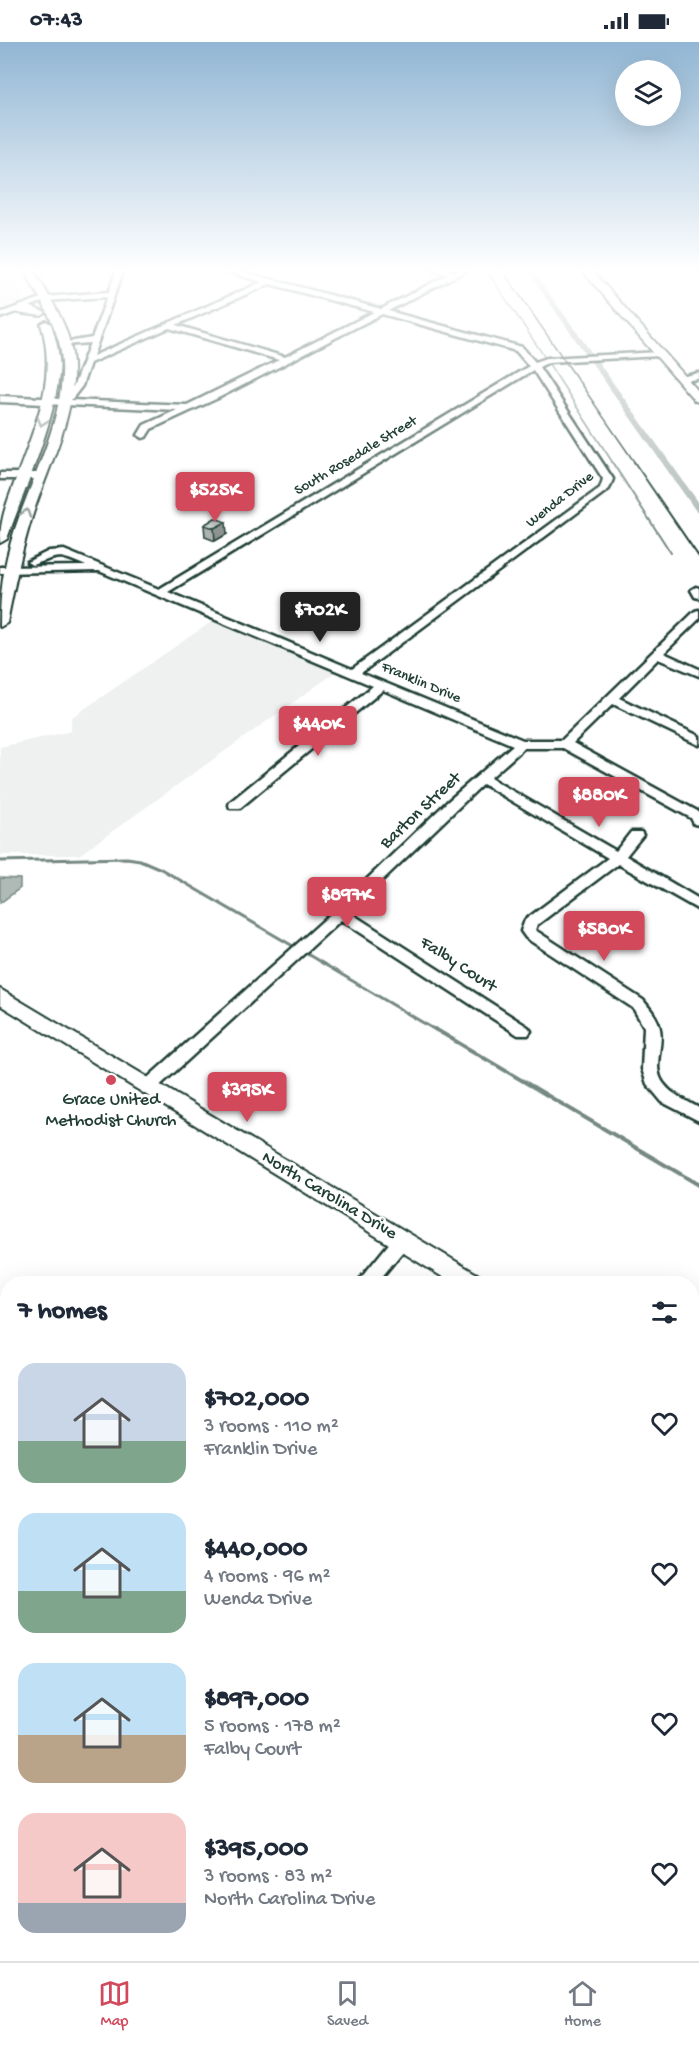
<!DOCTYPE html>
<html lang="en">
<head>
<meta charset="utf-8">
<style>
  body { margin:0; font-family:"Gochi Hand",sans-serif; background:#f2f2f3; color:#1f2937; height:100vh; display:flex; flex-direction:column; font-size:22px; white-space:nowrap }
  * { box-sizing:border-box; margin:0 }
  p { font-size:20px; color:#747a83 }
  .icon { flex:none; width:33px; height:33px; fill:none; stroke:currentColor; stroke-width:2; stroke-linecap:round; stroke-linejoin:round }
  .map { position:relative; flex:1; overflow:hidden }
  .side { position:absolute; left:0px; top:1234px; width:699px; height:686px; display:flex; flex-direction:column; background:#fff; border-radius:24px 24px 0 0; box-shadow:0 6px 24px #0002 }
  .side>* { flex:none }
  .tools { position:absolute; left:615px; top:18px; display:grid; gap:12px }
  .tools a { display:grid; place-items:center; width:66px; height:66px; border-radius:50%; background:#fff; box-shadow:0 6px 24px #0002; font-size:30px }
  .price { position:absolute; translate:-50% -51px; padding:0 14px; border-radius:6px; background:#d1495b; color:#fff; font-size:20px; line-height:39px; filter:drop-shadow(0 2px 3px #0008) }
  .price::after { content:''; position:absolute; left:50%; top:36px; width:18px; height:14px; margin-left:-9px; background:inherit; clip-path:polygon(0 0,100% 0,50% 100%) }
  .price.on { background:#222; color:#fff }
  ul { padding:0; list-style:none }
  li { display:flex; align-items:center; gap:18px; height:150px; padding:0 18px }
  li span { display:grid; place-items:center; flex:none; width:168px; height:120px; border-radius:18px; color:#555 }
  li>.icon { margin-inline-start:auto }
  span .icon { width:72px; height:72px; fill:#fffc; stroke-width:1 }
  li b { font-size:26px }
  h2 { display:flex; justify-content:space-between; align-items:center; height:72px; padding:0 18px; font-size:26px }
  .status { display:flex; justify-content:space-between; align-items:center; height:42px; padding:0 30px; background:#fff; direction:ltr }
  .status svg { height:16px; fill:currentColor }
  .dock { display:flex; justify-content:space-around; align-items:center; height:84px; border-top:2px solid #e0e1e3; background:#fff; font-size:16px; color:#747a83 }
  .dock a { display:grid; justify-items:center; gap:3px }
  .dock .on { color:#d1495b }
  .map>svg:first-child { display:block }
</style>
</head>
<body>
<div class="status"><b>07:43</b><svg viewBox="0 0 49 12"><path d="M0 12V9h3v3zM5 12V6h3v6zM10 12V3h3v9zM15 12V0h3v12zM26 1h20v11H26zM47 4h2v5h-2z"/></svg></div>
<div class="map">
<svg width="699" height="1919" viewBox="0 0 699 1919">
  <rect width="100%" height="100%" fill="#fff"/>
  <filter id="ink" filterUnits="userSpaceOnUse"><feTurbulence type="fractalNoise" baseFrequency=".0167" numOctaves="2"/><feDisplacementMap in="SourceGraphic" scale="12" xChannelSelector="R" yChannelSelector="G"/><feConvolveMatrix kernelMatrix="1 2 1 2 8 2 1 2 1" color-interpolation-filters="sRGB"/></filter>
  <g filter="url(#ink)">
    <g fill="#eef1f0">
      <path d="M0,226h7l17,30 -6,7 -18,8z"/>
      <path d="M214,578l122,52 -257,183h-79v-108l71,-16v-13z"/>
    </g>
    <path fill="#afbab7" stroke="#758883" stroke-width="1.5" d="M0,836l20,1v9l-20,15z"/>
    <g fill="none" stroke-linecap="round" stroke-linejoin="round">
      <g stroke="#758883" stroke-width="1.5">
        <path d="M485,226l59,88"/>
        <path d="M549,322l64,99"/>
      </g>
      <path stroke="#758883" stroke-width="2" d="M612,420l59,91"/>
      <g stroke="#758883" stroke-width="3">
        <path d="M0,819l127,-3 13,2 21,9 132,77"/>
        <path d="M307,912l130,77"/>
      </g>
      <path stroke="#758883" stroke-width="4" d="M435,987l264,156"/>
      <g stroke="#758883" stroke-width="4.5">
        <path d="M0,1695l8,7"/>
        <path d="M223,1912l6,7"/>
      </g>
      <path fill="#afbab7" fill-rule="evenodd" d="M525,226h6l168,235v8h-3z"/>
      <defs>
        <g id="minor">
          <path d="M117,226h7l-31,88 169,-74 -46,-14h13l152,41 67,-34 -21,-7h13l14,4 7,-4h10l-83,43 134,36 13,15 12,-4 113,-6 4,2 -4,2 -111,6 -10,5 74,112 -4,10 -248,184 162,67h39l133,-129 4,-1v9l-35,34 35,16v7l-41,-17 -39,39 80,38v9l-86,-41 -40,39 126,69v13l-5,-1 -3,-6 -128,-70h-39l-34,30 126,73 15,-19h10l2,3 -17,21 73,43v11l-81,-46 -81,61 -2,5 108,70c7,9 15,17 17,29 4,18 -9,39 4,55 8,11 23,17 35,24v13l-37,-19 -15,-18 -5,-15 2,-42 -11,-19 -107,-70 -5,-7 4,-11 83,-62 -125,-74 -134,128 179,115 3,4 -3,4h-10l-177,-115 -186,170h-12l-2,-4 2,-4 192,-172 112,-108 66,-57 -130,-55 -143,118h-10l-1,-3 1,-3 143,-116 -274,-115 -99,2v-6l86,-1c-30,-13 -25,-10 -54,-1l-5,-3 22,-11 15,-1 95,39 370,-223 -13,-15 -134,-37 -164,84 -67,31 -5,8 -3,1 -5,-3 6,-10 33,-15 -177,-8v-6l62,3 12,-14 16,-42 -25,2 -4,-2 31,-5 15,-41 -62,4 -45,17v-5l44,-16 65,-5zM270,242l104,28 -89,45 -109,-32zM169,286l110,32 -92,45 -116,-5 11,-14 8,-23zM533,328l70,109 -3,9 -248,181 -184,-77z"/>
          <path d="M699,331v6l-19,2 -4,-3z"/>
          <path d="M0,431h39l5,3 -5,3h-39z"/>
          <path d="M696,545l3,1v10l-4,-1 -4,-7z"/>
          <path d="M402,1191l6,2 3,5 -3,5 -32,39h-20l40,-49z"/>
          <path d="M1,1346l7,3v20l-8,-4z"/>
          <path d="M466,1912h56l-2,7h-52z"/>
        </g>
        <g id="major">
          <path d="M23,226h9c16,27 36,55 40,86 8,56 -24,111 -40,163 -11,35 -18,70 -25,106l-7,4c0,-34 3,-61 14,-95 18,-56 60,-130 45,-190 -7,-26 -23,-50 -36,-74z"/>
          <path d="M580,226h10l109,124v10l-4,-1z"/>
          <path d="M32,265l14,6 -5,3c-9,-2 -23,-1 -30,-6l5,-3z"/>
          <path d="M46,279l5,3c5,16 10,33 8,50 -5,50 -35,117 -52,165l-7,4c0,-24 7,-40 15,-62 19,-53 43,-101 26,-157z"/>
          <path d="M0,947l482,288 4,7h-32l-454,-279z"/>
          <path d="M692,1361l7,3v26l-7,-3z"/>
        </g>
      </defs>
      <use href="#minor" stroke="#1f3d34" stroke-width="5"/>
      <use href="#major" stroke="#1f3d34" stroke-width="4"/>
      <use href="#minor" fill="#fff" fill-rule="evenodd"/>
      <use href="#major" fill="#fff" fill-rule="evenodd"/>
      <path stroke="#1f3d34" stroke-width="1.5" d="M501,226l134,195"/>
      <path stroke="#1f3d34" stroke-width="2" d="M634,420l65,95"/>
    </g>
    <path fill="#abb2af" stroke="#1f3d34" stroke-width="1.5" d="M215,476l12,16 -12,7 -10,-4 -1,-12z"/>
    <path fill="#8b918f" stroke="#1f3d34" stroke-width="1.5" d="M226,480l1,12 -12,7 -1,-13z"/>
    <path fill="#c7cfcc" stroke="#1f3d34" stroke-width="1.5" d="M215,476l11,4 -12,6 -10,-3z"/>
    <defs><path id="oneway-chevron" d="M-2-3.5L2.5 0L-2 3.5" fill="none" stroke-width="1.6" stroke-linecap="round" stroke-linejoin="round" transform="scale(1.5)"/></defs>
    <g stroke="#8f9e9a">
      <use href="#oneway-chevron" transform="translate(42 380) rotate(107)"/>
      <use href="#oneway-chevron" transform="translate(26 471) rotate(-72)"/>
    </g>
  </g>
  <linearGradient id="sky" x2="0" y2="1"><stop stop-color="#91b6d4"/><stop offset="0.46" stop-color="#fff"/><stop offset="1" stop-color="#fff" stop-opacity="0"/></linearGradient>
  <rect width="699" height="495" fill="url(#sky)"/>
  <circle fill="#d1495b" stroke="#fff" stroke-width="2" cx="111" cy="1038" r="6"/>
  <g text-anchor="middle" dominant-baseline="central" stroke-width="6" stroke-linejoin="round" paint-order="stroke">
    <g font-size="15" fill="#1f3d34" stroke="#fff">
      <text transform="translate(356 414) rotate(-31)">South Rosedale Street</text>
      <text transform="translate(560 458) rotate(-38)">Wenda Drive</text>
      <text transform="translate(421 641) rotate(23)">Franklin Drive</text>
    </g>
    <g font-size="18" fill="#1f3d34" stroke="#fff">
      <text transform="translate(421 769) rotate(-43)">Barton Street</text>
      <text transform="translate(458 923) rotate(33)">Falby Court</text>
      <text transform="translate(329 1154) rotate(31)">North Carolina Drive</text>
    </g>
    <g font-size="18" fill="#1f3d34" stroke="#fff">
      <text x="111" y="1058">Grace United<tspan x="111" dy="21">Methodist Church</tspan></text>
    </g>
  </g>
</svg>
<div class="tools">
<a><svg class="icon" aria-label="layers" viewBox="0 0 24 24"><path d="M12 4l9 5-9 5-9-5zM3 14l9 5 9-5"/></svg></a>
</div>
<b class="price" style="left:215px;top:481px">$525K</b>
<b class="price on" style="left:320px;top:601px">$702K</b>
<b class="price" style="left:318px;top:715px">$440K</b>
<b class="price" style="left:599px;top:786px">$880K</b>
<b class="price" style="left:347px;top:886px">$897K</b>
<b class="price" style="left:604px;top:920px">$580K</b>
<b class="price" style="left:247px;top:1081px">$395K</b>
<section class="side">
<h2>7 homes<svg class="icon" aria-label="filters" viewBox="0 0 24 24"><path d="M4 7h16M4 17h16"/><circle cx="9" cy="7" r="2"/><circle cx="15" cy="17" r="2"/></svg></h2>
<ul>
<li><span style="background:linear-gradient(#c9d6e8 65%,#7fa58c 0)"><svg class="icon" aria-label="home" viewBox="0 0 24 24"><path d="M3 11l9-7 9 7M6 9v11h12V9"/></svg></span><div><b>$702,000</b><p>3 rooms · 110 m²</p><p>Franklin Drive</p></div><svg class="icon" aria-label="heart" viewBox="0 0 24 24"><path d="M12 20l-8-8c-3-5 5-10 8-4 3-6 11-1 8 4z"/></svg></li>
<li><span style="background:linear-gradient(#bfe0f5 65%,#7fa58c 0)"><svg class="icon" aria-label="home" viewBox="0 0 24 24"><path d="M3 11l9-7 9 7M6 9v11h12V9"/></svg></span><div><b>$440,000</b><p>4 rooms · 96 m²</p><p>Wenda Drive</p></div><svg class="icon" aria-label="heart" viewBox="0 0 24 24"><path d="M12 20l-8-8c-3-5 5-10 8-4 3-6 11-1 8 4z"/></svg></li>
<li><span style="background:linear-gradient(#bfe0f5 60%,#b9a48a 0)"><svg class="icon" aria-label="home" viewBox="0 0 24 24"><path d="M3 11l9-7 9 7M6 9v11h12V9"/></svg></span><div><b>$897,000</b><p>5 rooms · 178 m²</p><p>Falby Court</p></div><svg class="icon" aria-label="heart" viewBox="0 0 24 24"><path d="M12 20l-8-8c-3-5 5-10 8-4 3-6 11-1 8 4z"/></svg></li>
<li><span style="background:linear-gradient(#f6c9c9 75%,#9aa5b1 0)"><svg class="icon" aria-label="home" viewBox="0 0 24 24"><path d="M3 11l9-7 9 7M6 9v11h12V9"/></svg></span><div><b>$395,000</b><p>3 rooms · 83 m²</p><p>North Carolina Drive</p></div><svg class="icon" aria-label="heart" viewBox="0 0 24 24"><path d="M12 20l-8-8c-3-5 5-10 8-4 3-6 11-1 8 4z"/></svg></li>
</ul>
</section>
</div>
<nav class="dock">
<a class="on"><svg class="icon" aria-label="map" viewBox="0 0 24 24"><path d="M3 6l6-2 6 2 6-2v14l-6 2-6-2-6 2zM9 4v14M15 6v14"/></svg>Map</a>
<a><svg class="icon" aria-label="saved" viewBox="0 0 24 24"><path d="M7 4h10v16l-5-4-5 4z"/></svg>Saved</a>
<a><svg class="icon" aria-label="home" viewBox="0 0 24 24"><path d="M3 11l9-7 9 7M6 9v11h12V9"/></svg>Home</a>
</nav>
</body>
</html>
